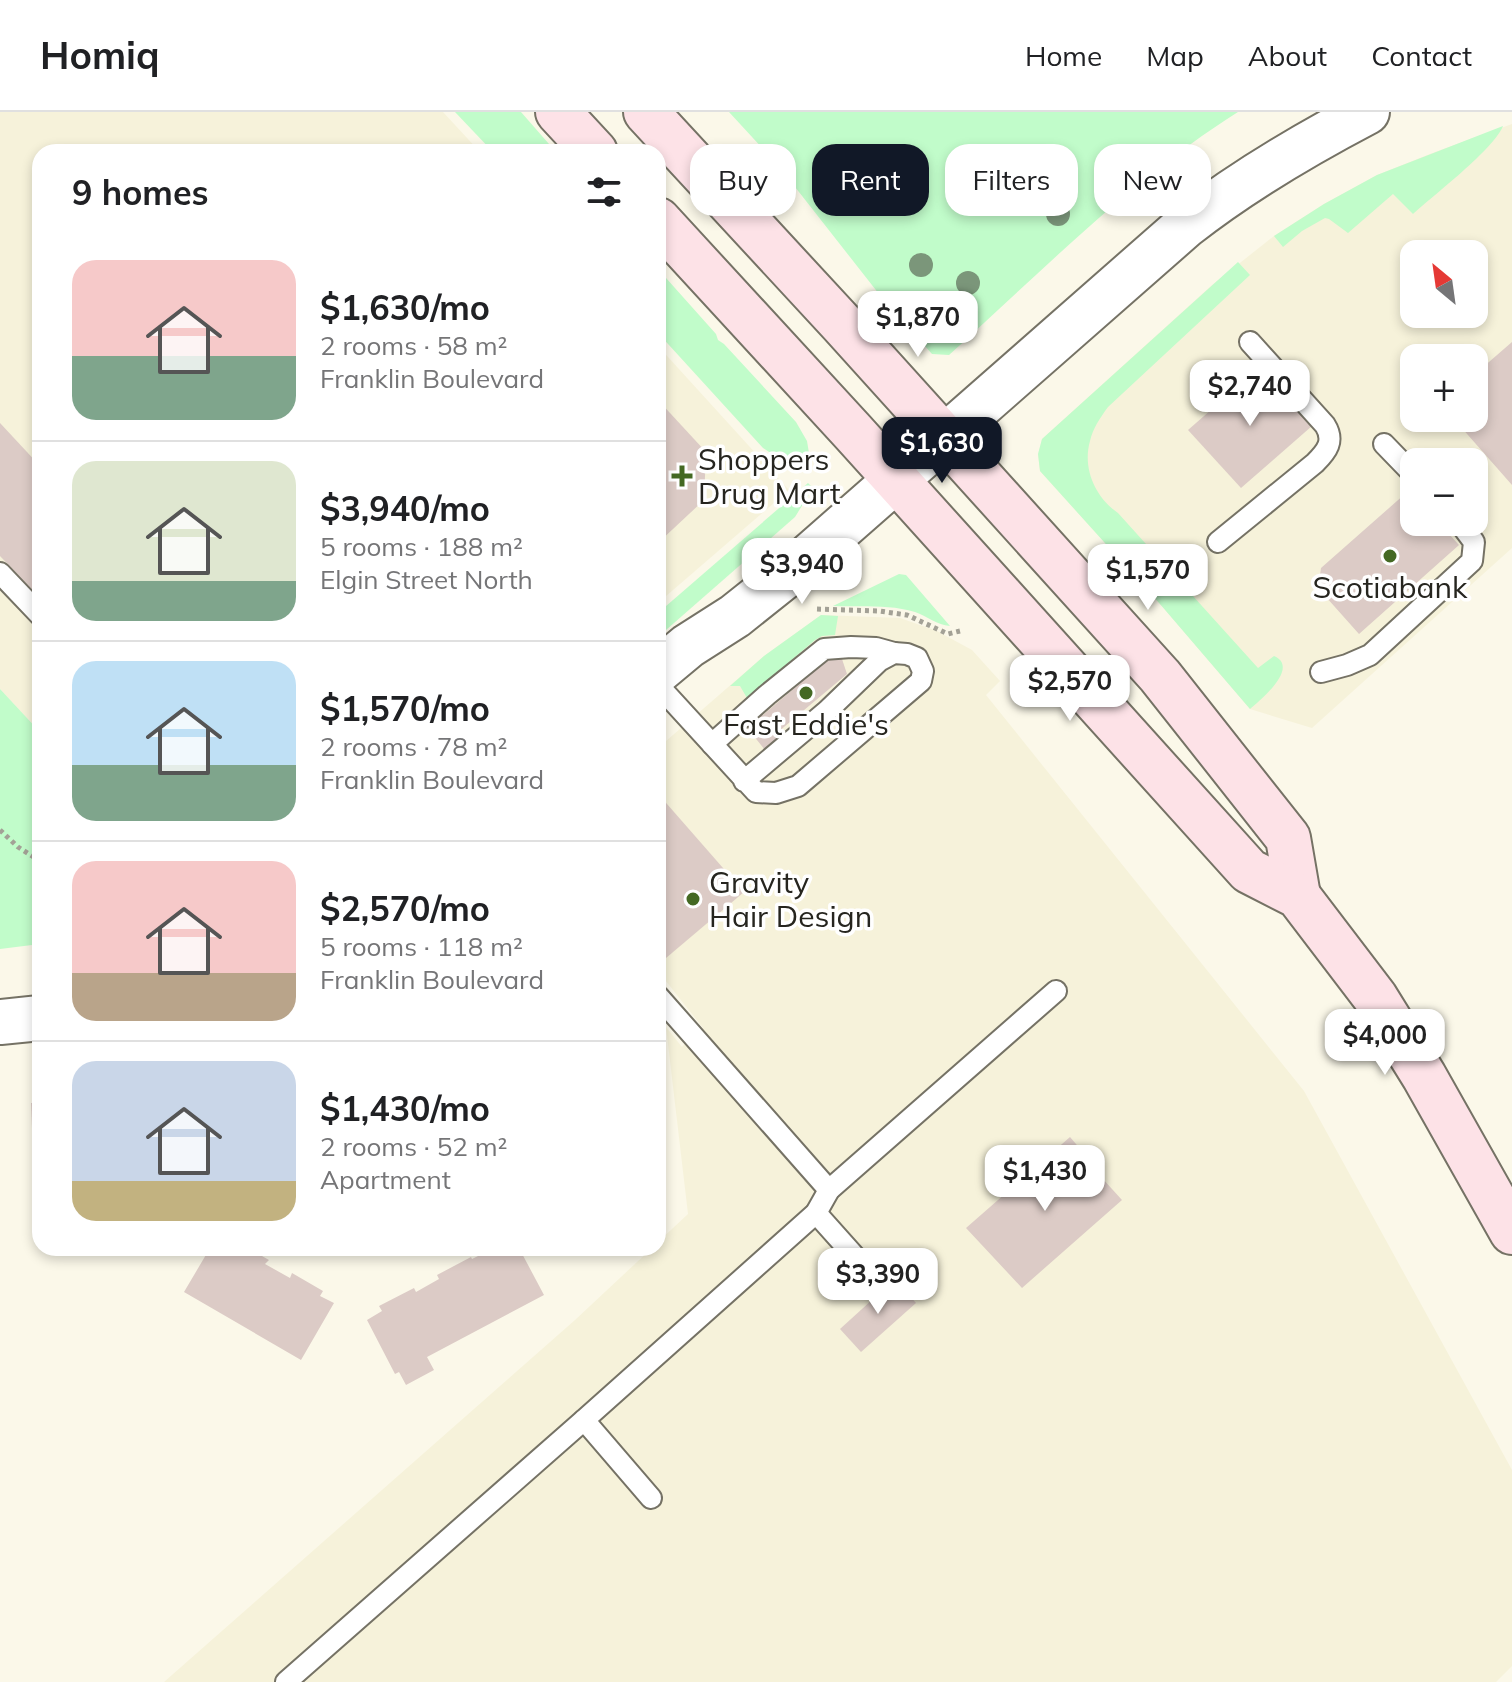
<!DOCTYPE html>
<html lang="en">
<head>
<meta charset="utf-8">
<style>
  body { margin:0; font-family:Mulish,sans-serif; background:#f2f2f2; color:#202124; height:100vh; display:flex; flex-direction:column; font-size:30px; white-space:nowrap }
  * { box-sizing:border-box; margin:0 }
  p { font-size:26px; color:#757577 }
  .icon { flex:none; width:44px; height:44px; fill:none; stroke:currentColor; stroke-width:2; stroke-linecap:round; stroke-linejoin:round }
  .map { position:relative; flex:1; overflow:hidden }
  .panel { position:absolute; left:32px; top:32px; width:634px; height:1112px; display:flex; flex-direction:column; background:#fff; border-radius:24px; box-shadow:0 4px 12px #0003 }
  .panel>* { flex:none }
  .top-card { position:absolute; left:690px; top:32px; width:702px; height:72px; display:flex; gap:16px }
  .needle { width:52px; rotate:331deg }
  .controls { position:absolute; left:1400px; top:128px; display:grid; gap:16px }
  .controls a { display:grid; place-items:center; width:88px; height:88px; border-radius:16px; background:#fff; box-shadow:0 4px 12px #0003; font-size:40px }
  .price { position:absolute; translate:-50% -68px; padding:0 18px; border-radius:16px; background:#fff; color:#222; font-size:26px; line-height:52px; filter:drop-shadow(0 2px 4px #0008) }
  .price::after { content:''; position:absolute; left:50%; top:48px; width:24px; height:18px; margin-left:-12px; background:inherit; clip-path:polygon(0 0,100% 0,50% 100%) }
  .price.active { background:#111827; color:#fff }
  ul { padding:0; list-style:none }
  li { display:flex; align-items:center; gap:24px; height:200px; padding:0 40px }
  li+li { border-top:2px solid #e0e0e0 }
  li span { display:grid; place-items:center; flex:none; width:224px; height:160px; border-radius:24px; color:#555 }
  li>.icon { margin-inline-start:auto }
  span .icon { width:96px; height:96px; fill:#fffc; stroke-width:1 }
  li b { font-size:34px }
  h2 { display:flex; justify-content:space-between; align-items:center; height:96px; padding:0 40px; font-size:34px }
  .tag { padding:0 28px; border-radius:24px; background:#fff; box-shadow:0 4px 12px #0003; font-size:28px; line-height:72px }
  .tag.active { background:#111827; color:#fff }
  header { display:flex; align-items:center; gap:48px; box-sizing:border-box; height:112px; padding:0 40px; background:#fff; border-bottom:2px solid #e0e0e0 }
  header strong { font-size:38px }
  nav { display:flex; gap:44px; margin-inline-start:auto; font-size:28px }
  .map>svg:first-child { display:block }
</style>
</head>
<body>
<header>
<strong>Homiq</strong>
<nav><a>Home</a><a>Map</a><a>About</a><a>Contact</a></nav>
</header>
<div class="map">
<svg width="1512" height="1570" viewBox="0 0 1512 1570">
  <rect width="100%" height="100%" fill="#fbf8e9"/>
  <g fill="#f6f2da" fill-rule="evenodd">
    <path d="M0,0h443l37,40h-440v580l-40,-43z"/>
    <path d="M1512,12v424l-200,180 -62,-19 -90,-105 -120,-133 -2,-16 4,-16 170,-154 62,-49 50,-32 53,-29 58,-23zM1414,142h60v60h-60zM1414,246h60v60h-60zM1414,350h60v60h-60z"/>
    <path d="M658,234l131,144 -131,113z"/>
    <path d="M821,503l79,3 37,13 35,19 28,31 -14,14 318,396 208,379v196l-16,16h-1332l411,-362 77,-72h6v-6l30,-28 -22,-187 16,20 10,-12 11,-7 -45,-57v-223l106,-92z"/>
  </g>
  <g fill="#c1fcca">
    <path d="M455,0h66l35,40h-63z"/>
    <path d="M729,0h509c-105,66 -197,160 -289,243l-17,-1 -53,-60 -102,-130z"/>
    <path d="M1503,14c-9,23 -69,69 -90,88l-20,-20 -45,39 -19,-14 -4,-1 -23,13 -19,16 -9,-11 50,-32 53,-29z"/>
    <path d="M1238,150l12,13 -142,132c-8,11 -15,21 -18,34 -8,28 6,57 28,72l140,155 16,-12c26,11 -13,44 -24,53l-90,-105 -120,-133 -2,-17 4,-15z"/>
    <path d="M658,157l58,65 2,6 6,4 72,78 11,19 4,24 -14,2 -17,-8 -17,-11 -105,-115z"/>
    <path d="M808,371l3,3 -3,10 -13,21 -129,113 -8,-10v-7z"/>
    <path d="M899,462l7,1 44,51c-13,-1 -23,-10 -35,-14 -26,-8 -55,-5 -82,-6z"/>
    <path d="M821,503l17,1 -3,19 -13,1 -7,4 -68,58 -7,-12h-10l34,-30z"/>
    <path d="M0,577l40,43v212l-40,5z"/>
  </g>
  <g fill="#dccbc6">
    <path d="M1512,230v143l-59,-67h21v-43z"/>
    <path d="M1259,256l53,58 -71,62 -53,-58z"/>
    <path d="M658,288l48,52 -2,48 -46,43z"/>
    <path d="M0,311l40,43v132l-40,-42z"/>
    <path d="M1414,374v36h24l21,23 -100,89 -41,-46 3,-20z"/>
    <path d="M828,547h14l5,15 -69,58 3,4 -16,14 -20,-25 16,-13 2,3z"/>
    <path d="M660,684l84,96 -78,66 -8,-8v-153z"/>
    <path d="M31,991h9v50h-7z"/>
    <path d="M1070,1025l24,28 -2,2 30,33 -100,88 -56,-60z"/>
    <path d="M210,1136h38l21,12 -4,4 25,14 2,-5 31,18 -3,5 14,7 -33,57 -117,-68z"/>
    <path d="M486,1136h33l25,47 -117,62 7,13 -28,15 -7,-13 -4,2 -28,-54 15,-9 -3,-5 35,-18 2,4 23,-13 -2,-4 34,-18 1,2 10,-5 -1,-3z"/>
    <path d="M895,1167l21,24 -55,49 -21,-23z"/>
  </g>
  <g fill="none" stroke-linecap="round" stroke-linejoin="round">
    <defs>
      <g id="service">
        <path d="M1384,332l30,31"/>
        <path d="M1218,430l97,-79c12,-12 20,-22 10,-38l-75,-83"/>
        <path d="M0,461l40,42"/>
        <path d="M1321,560l26,-7 23,-10 102,-94 2,-19 -15,-20"/>
        <path d="M658,573l98,107 20,1 22,-7 123,-105 2,-10 -6,-13 -10,-4 -13,-1 -15,8 -52,50 -83,70"/>
        <path d="M712,632l55,-49 57,-46 27,-2 25,1 18,5"/>
        <path d="M658,884l171,194"/>
        <path d="M816,1101l67,75"/>
        <path d="M584,1308l67,78"/>
        <path d="M286,1570l298,-262 232,-207 13,-23 227,-199"/>
      </g>
      <g id="tertiary">
        <path d="M658,559l30,-25 47,-30 64,-51 386,-339c56,-44 119,-81 182,-114"/>
        <path d="M0,910l40,-4"/>
      </g>
      <g id="secondary">
        <path d="M558,0l37,40"/>
        <path d="M646,0l196,212 318,352 128,162 10,58"/>
        <path d="M658,108l195,212 396,439 49,25 77,101 49,79 88,156"/>
      </g>
    </defs>
    <use href="#service" stroke="#757265" stroke-width="24"/>
    <use href="#tertiary" stroke="#757265" stroke-width="48"/>
    <use href="#secondary" stroke="#757265" stroke-width="48"/>
    <g stroke="#a3a196" stroke-width="5" stroke-dasharray="4 4" stroke-linecap="butt">
      <path d="M817,497l62,2 28,4 41,19 12,-3"/>
      <path d="M0,718l18,17 22,14"/>
    </g>
    <use href="#service" stroke="#fff" stroke-width="20"/>
    <use href="#tertiary" stroke="#fff" stroke-width="44"/>
    <use href="#secondary" stroke="#fde2e7" stroke-width="44"/>
  </g>
  <g fill="#7b967a">
    <circle cx="1113" cy="54" r="12"/>
    <circle cx="1058" cy="102" r="12"/>
    <circle cx="921" cy="153" r="12"/>
    <circle cx="968" cy="171" r="12"/>
  </g>
  <g fill="#446923" stroke="#fff" stroke-width="3">
    <path d="M678 352h8v8h8v8h-8v8h-8v-8h-8v-8h8z"/>
    <circle cx="1390" cy="444" r="8"/>
    <circle cx="806" cy="581" r="8"/>
    <circle cx="693" cy="787" r="8"/>
  </g>
  <g text-anchor="middle" dominant-baseline="central" stroke-width="7" stroke-linejoin="round" paint-order="stroke">
    <g font-size="30" fill="#26251f" stroke="#fff" text-anchor="start">
      <text x="698" y="347">Shoppers<tspan x="698" dy="34">Drug Mart</tspan></text>
      <text x="1390" y="475" text-anchor="middle">Scotiabank</text>
      <text x="806" y="612" text-anchor="middle">Fast Eddie's</text>
      <text x="709" y="770">Gravity<tspan x="709" dy="34">Hair Design</tspan></text>
    </g>
  </g>
</svg>
<div class="controls">
<a><svg class="needle" viewBox="-14 -14 28 28"><path d="M0-13l5 13h-10z" fill="#e53935"/><path d="M0 13l5-13h-10z" fill="#757577"/></svg></a>
<a>+</a>
<a>−</a>
</div>
<b class="price" style="left:918px;top:247px">$1,870</b>
<b class="price" style="left:1250px;top:316px">$2,740</b>
<b class="price active" style="left:942px;top:373px">$1,630</b>
<b class="price" style="left:802px;top:494px">$3,940</b>
<b class="price" style="left:1148px;top:500px">$1,570</b>
<b class="price" style="left:1070px;top:611px">$2,570</b>
<b class="price" style="left:1385px;top:965px">$4,000</b>
<b class="price" style="left:1045px;top:1101px">$1,430</b>
<b class="price" style="left:878px;top:1204px">$3,390</b>
<div class="top-card">
<a class="tag">Buy</a>
<a class="tag active">Rent</a>
<a class="tag">Filters</a>
<a class="tag">New</a>
</div>
<section class="panel">
<h2>9 homes<svg class="icon" aria-label="filters" viewBox="0 0 24 24"><path d="M4 7h16M4 17h16"/><circle cx="9" cy="7" r="2"/><circle cx="15" cy="17" r="2"/></svg></h2>
<ul>
<li><span style="background:linear-gradient(#f6c9c9 60%,#7fa58c 0)"><svg class="icon" aria-label="home" viewBox="0 0 24 24"><path d="M3 11l9-7 9 7M6 9v11h12V9"/></svg></span><div><b>$1,630/mo</b><p>2 rooms · 58 m²</p><p>Franklin Boulevard</p></div></li>
<li><span style="background:linear-gradient(#dfe7d0 75%,#7fa58c 0)"><svg class="icon" aria-label="home" viewBox="0 0 24 24"><path d="M3 11l9-7 9 7M6 9v11h12V9"/></svg></span><div><b>$3,940/mo</b><p>5 rooms · 188 m²</p><p>Elgin Street North</p></div></li>
<li><span style="background:linear-gradient(#bfe0f5 65%,#7fa58c 0)"><svg class="icon" aria-label="home" viewBox="0 0 24 24"><path d="M3 11l9-7 9 7M6 9v11h12V9"/></svg></span><div><b>$1,570/mo</b><p>2 rooms · 78 m²</p><p>Franklin Boulevard</p></div></li>
<li><span style="background:linear-gradient(#f6c9c9 70%,#b9a48a 0)"><svg class="icon" aria-label="home" viewBox="0 0 24 24"><path d="M3 11l9-7 9 7M6 9v11h12V9"/></svg></span><div><b>$2,570/mo</b><p>5 rooms · 118 m²</p><p>Franklin Boulevard</p></div></li>
<li><span style="background:linear-gradient(#c9d6e8 75%,#c2b280 0)"><svg class="icon" aria-label="home" viewBox="0 0 24 24"><path d="M3 11l9-7 9 7M6 9v11h12V9"/></svg></span><div><b>$1,430/mo</b><p>2 rooms · 52 m²</p><p>Apartment</p></div></li>
</ul>
</section>
</div>
</body>
</html>
